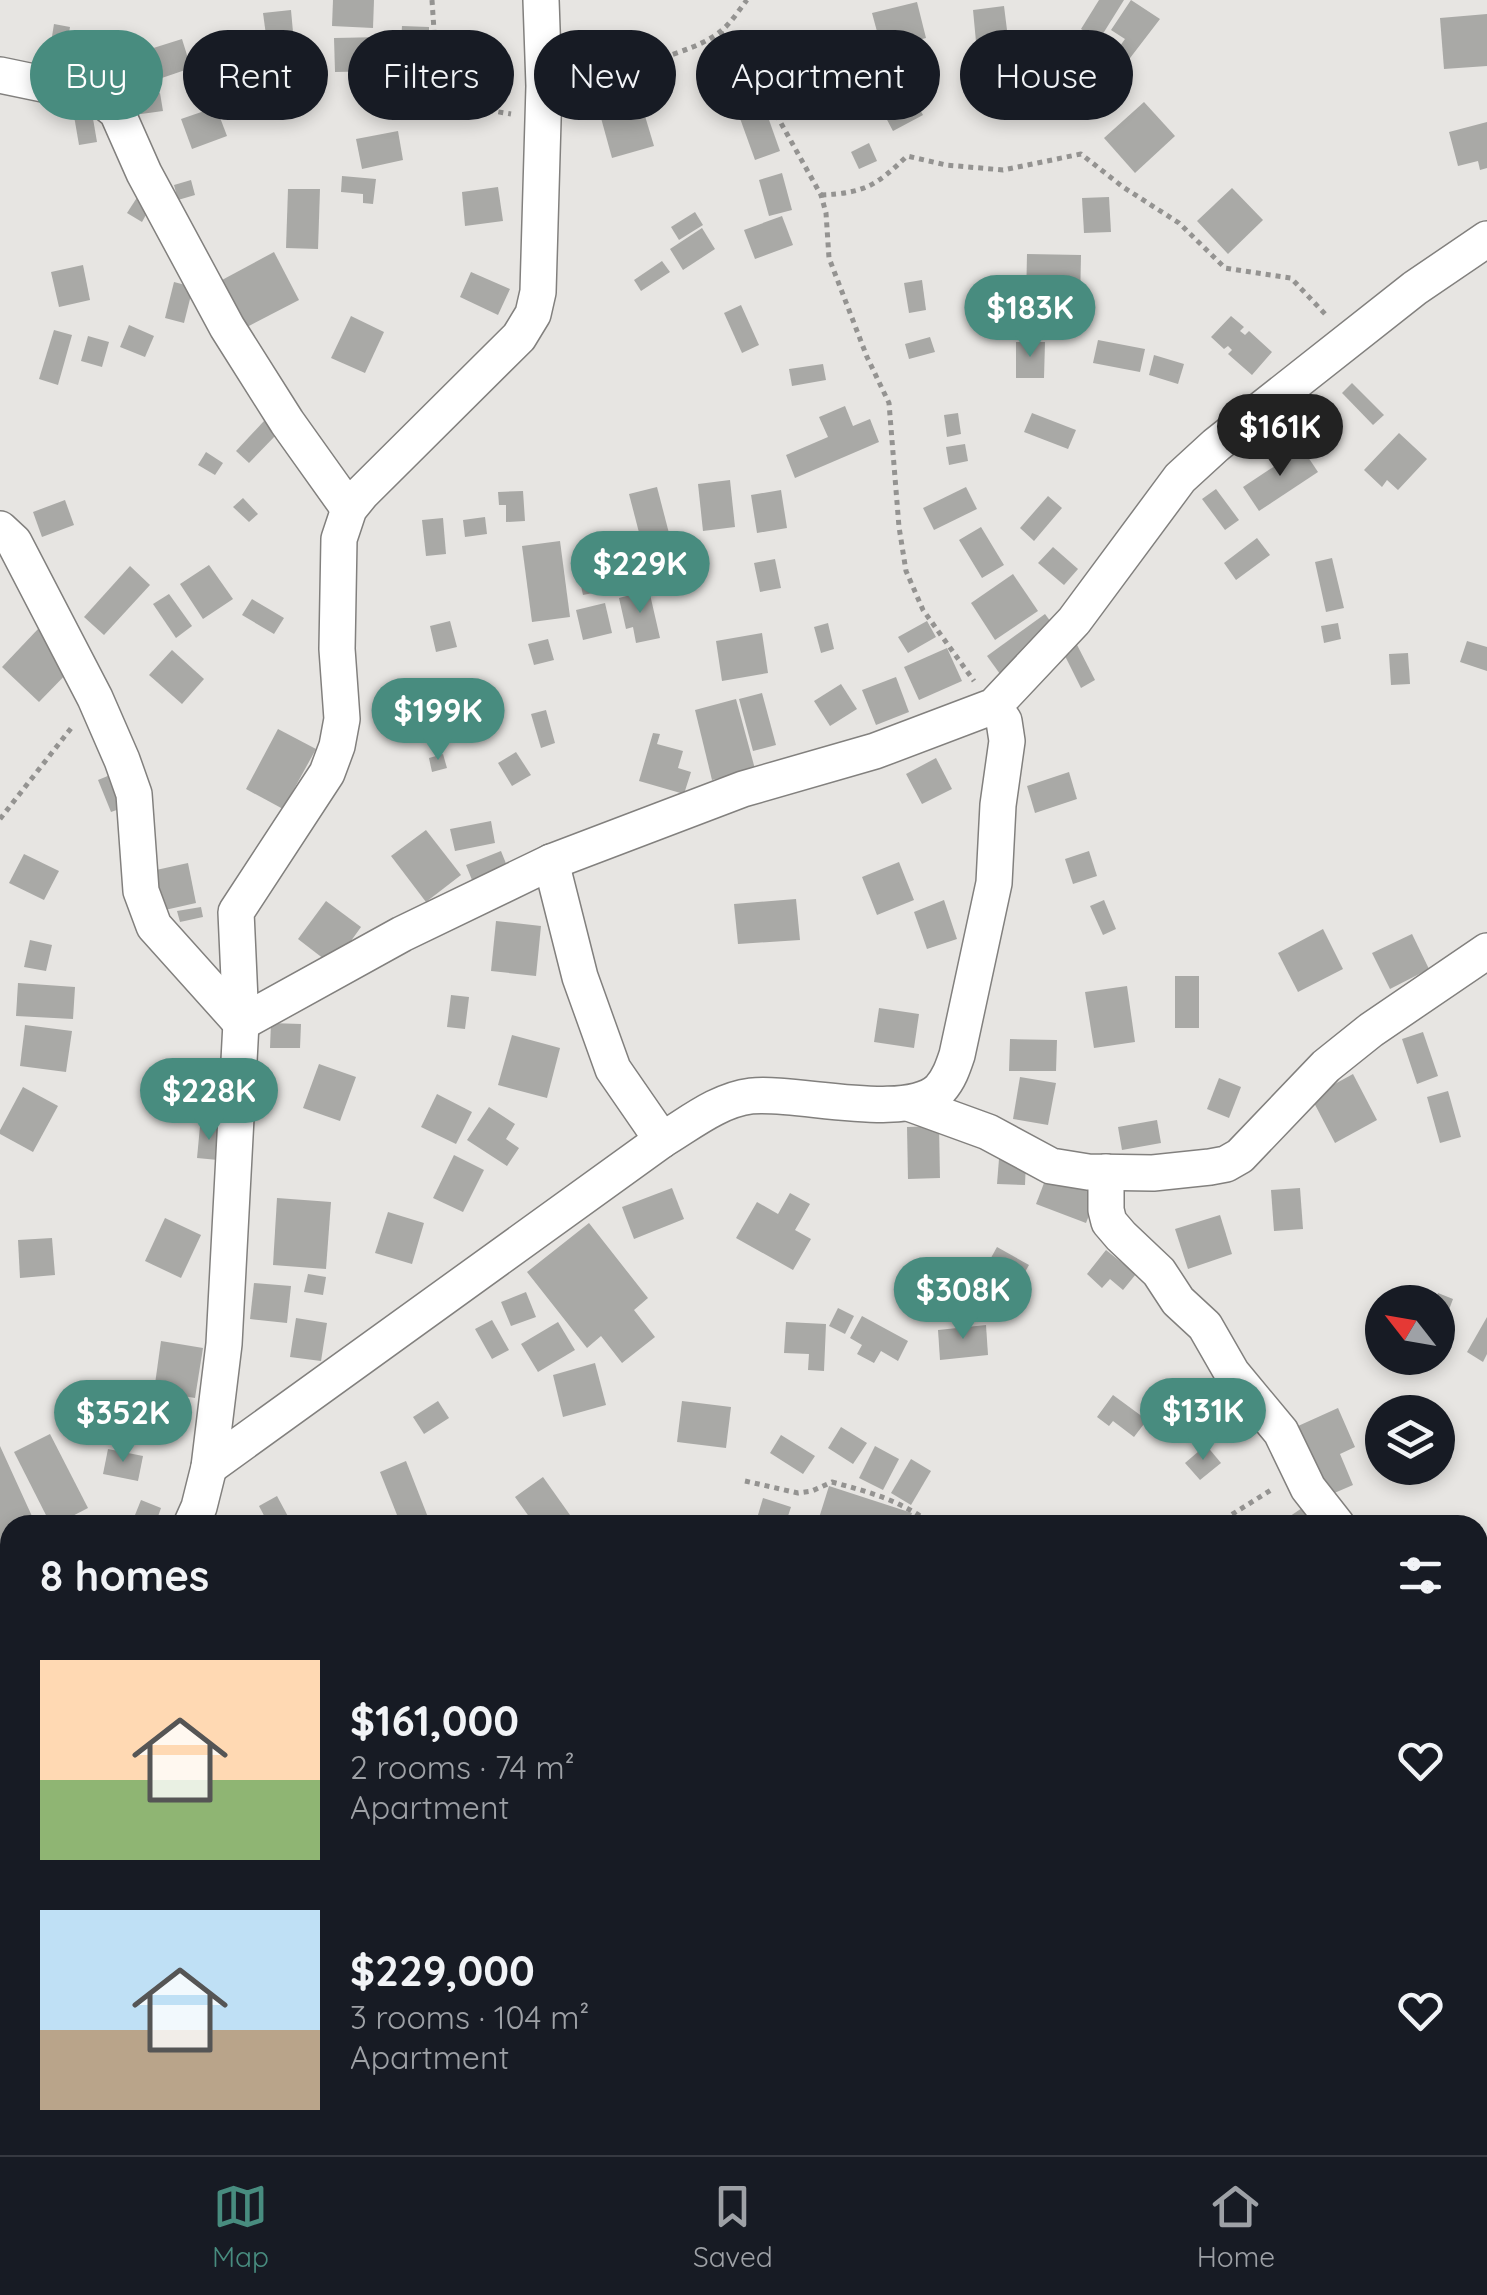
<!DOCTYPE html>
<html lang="en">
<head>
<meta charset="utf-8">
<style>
  body { margin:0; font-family:Quicksand,sans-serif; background:#20242c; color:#f1f3f6; height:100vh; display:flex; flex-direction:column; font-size:38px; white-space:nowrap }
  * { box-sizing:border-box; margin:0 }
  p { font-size:32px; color:#9ea1a6 }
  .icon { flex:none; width:55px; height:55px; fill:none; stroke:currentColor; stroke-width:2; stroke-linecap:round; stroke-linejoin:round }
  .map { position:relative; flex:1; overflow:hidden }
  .sheet { position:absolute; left:0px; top:1515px; width:1488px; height:640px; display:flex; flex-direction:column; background:#171b24; border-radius:30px 30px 0 0; box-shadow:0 5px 15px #0003 }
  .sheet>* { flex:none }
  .guide { position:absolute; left:30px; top:30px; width:1428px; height:90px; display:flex; gap:20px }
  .needle { width:65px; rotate:301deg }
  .tools { position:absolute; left:1365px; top:1285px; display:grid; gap:20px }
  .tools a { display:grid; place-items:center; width:90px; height:90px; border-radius:50%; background:#171b24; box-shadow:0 5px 15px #0003; font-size:50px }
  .price { position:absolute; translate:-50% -85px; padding:0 22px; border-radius:35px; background:#488c7f; color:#fff; font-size:32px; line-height:65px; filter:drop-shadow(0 2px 5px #0008) }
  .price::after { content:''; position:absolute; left:50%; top:60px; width:30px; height:22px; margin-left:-15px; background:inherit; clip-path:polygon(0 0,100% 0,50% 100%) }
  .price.selected { background:#222; color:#fff }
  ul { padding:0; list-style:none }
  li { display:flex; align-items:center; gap:30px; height:250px; padding:0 40px }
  li span { display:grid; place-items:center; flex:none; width:280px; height:200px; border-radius:0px; color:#555 }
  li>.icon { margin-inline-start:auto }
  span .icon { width:120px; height:120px; fill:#fffc; stroke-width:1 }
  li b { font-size:42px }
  h2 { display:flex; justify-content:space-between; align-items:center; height:120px; padding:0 40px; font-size:42px }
  .tag { padding:0 35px; border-radius:45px; background:#171b24; box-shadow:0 5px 15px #0003; font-size:35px; line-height:90px }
  .tag.selected { background:#488c7f; color:#fff }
  .dock { display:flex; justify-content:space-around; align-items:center; height:140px; border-top:2px solid #363941; background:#171b24; font-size:28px; color:#9ea1a6 }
  .dock a { display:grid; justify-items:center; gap:5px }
  .dock .selected { color:#488c7f }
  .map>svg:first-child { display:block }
</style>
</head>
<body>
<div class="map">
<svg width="1487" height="2155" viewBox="0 0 1487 2155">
  <rect width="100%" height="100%" fill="#e7e5e2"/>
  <g fill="#a9a9a6">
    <path d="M333,0h41l-1,28 -41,-2z"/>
    <path d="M1099,0h25l-25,40 -18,-11z"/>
    <path d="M1131,0l29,19 -33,43 -12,-9 10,-14 -14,-9z"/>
    <path d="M917,2l9,36 -44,12 -10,-37z"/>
    <path d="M1004,6l4,32 -32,4 -3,-32z"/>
    <path d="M291,10l2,22 -27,3 -3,-22z"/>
    <path d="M1487,14v52l-43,3 -4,-51z"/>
    <path d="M54,24l16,3 -5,31 -16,-3z"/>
    <path d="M402,26l27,1v15l-28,-1z"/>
    <path d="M383,37v34l-48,1 -1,-34z"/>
    <path d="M182,39l9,29 -35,12 -9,-30z"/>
    <path d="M825,39l6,20 -25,7 -6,-19z"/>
    <path d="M855,80l4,31 -38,5 -4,-31z"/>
    <path d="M1038,89l11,15 -17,13 -12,-15z"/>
    <path d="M160,93l3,18 -22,3 -3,-17z"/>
    <path d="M762,100l18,51 -25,9 -18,-50z"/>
    <path d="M915,101l8,14 -30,16 -8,-15z"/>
    <path d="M1144,102l31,34 -40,37 -31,-35z"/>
    <path d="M642,106l12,40 -42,12 -11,-40z"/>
    <path d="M91,107l6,35 -18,3 -6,-35z"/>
    <path d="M216,107l11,29 -35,13 -11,-30z"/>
    <path d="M1487,122v46l-7,2 -2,-9 -20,5 -9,-34z"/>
    <path d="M398,131l5,29 -41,9 -6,-30z"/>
    <path d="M869,143l8,18 -18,8 -8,-17z"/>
    <path d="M782,173l10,37 -23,6 -10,-36z"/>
    <path d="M342,176l34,3 -3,25 -10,-1v-9l-22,-2z"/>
    <path d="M191,180l4,15 -17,5 -4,-15z"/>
    <path d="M498,187l5,34 -38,5 -3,-34z"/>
    <path d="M1232,188l31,32 -35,34 -31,-33z"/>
    <path d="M288,189h32l-2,60 -32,-1z"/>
    <path d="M138,196l14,8 -10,18 -15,-9z"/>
    <path d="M1109,197l2,35 -27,1 -2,-35z"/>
    <path d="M695,212l8,13 -24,15 -8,-13z"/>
    <path d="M782,216l11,29 -38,14 -11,-29z"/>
    <path d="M702,228l13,21 -32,21 -13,-21z"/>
    <path d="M274,252l25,48 -52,27 -25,-47z"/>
    <path d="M1027,254l54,1 -1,49 -54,-1z"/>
    <path d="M662,261l8,11 -29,19 -7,-11z"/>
    <path d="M83,265l7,35 -31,7 -8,-35z"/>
    <path d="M471,272l39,17 -12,26 -38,-18z"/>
    <path d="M922,280l4,30 -17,3 -5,-30z"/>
    <path d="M174,282l19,5 -9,36 -19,-5z"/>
    <path d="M741,305l18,40 -17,8 -18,-40z"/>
    <path d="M351,316l33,16 -19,41 -34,-15z"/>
    <path d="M1231,316l13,11 -4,4 5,4 4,-4 23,21 -20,23 -24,-21 4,-4 -4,-4 -4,3 -13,-12z"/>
    <path d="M129,325l25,11 -9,21 -25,-10z"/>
    <path d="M54,330l18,5 -14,50 -19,-6z"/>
    <path d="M88,336l21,6 -7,25 -21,-6z"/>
    <path d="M930,337l5,15 -26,7 -4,-15z"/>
    <path d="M1098,340l47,9 -5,23 -47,-9z"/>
    <path d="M1016,342h29l-1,36h-28z"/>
    <path d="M1154,355l30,9 -6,20 -29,-9z"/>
    <path d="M823,364l3,16 -34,6 -3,-17z"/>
    <path d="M1352,383l32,32 -11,10 -31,-32z"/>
    <path d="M845,406l8,20 17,-7 9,23 -84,36 -9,-23 42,-18 -9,-20z"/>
    <path d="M1289,406l20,23 -12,11 -21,-23z"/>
    <path d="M958,413l3,21 -14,3 -3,-22z"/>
    <path d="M1032,413l44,17 -8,19 -44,-17z"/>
    <path d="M264,421l14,12 -29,30 -13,-12z"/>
    <path d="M1399,433l28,26 -29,31 -11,-10 -5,7 -18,-17z"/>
    <path d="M965,444l3,17 -19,4 -3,-18z"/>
    <path d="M1302,448l16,24 -59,39 -16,-24z"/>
    <path d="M206,452l17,11 -8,12 -17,-10z"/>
    <path d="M730,480l5,47 -32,4 -5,-47z"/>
    <path d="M657,487l20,77 -28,7 -20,-77z"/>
    <path d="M966,487l11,22 -43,21 -11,-22z"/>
    <path d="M1216,489l23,31 -14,10 -23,-31z"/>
    <path d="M781,490l6,38 -30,5 -6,-38z"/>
    <path d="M523,491l2,30 -19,1v-17h-7l-1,-13z"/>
    <path d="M1048,496l14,12 -28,33 -14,-13z"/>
    <path d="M243,498l15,16 -9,8 -16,-15z"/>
    <path d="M65,500l9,25 -32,12 -9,-25z"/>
    <path d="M485,517l2,17 -22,3 -2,-17z"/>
    <path d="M443,518l3,36 -20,2 -4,-36z"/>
    <path d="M981,527l23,38 -22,13 -23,-38z"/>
    <path d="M1257,538l13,17 -34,25 -12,-17z"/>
    <path d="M560,541l10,76 -38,5 -10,-76z"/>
    <path d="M1053,547l25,22 -14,16 -26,-22z"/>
    <path d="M1332,558l12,50 -18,4 -11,-50z"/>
    <path d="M775,559l6,29 -21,4 -6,-29z"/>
    <path d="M700,562l4,20 -19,5 -5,-20z"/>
    <path d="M209,565l24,34 -30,20 -23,-35z"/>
    <path d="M130,566l20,19 -46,50 -20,-18z"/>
    <path d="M614,570l4,18 -35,7 -4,-18z"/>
    <path d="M1013,574l25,37 -43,29 -24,-37z"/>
    <path d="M649,590l11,48 -24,5 -3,-16 -7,2 -7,-31z"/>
    <path d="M169,594l23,32 -16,12 -23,-34z"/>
    <path d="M252,599l32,19 -10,16 -32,-19z"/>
    <path d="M605,603l7,30 -29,7 -7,-30z"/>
    <path d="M1045,614l14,19 -59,41 -13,-18z"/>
    <path d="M450,621l7,26 -21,5 -6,-26z"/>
    <path d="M927,621l9,16 -28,16 -10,-16z"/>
    <path d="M828,623l6,26 -13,4 -7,-26z"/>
    <path d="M1338,623l3,16 -17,4 -3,-17z"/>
    <path d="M38,629l37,36 -36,37 -37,-35z"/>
    <path d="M762,633l6,40 -46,8 -6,-40z"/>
    <path d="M1073,637l22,43 -14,8 -19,-38z"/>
    <path d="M548,639l6,21 -20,5 -6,-21z"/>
    <path d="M1467,641l20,6v24l-27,-9z"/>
    <path d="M947,648l15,33 -43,19 -15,-33z"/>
    <path d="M172,650l32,29 -22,25 -33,-29z"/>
    <path d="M1408,653l2,31 -19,1 -2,-31z"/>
    <path d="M896,677l13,35 -33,13 -14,-35z"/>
    <path d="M841,684l16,25 -27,17 -16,-25z"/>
    <path d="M762,693l14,52 -23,6 -14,-52z"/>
    <path d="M736,699l19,70 -43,11 -17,-70z"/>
    <path d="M546,710l9,33 -14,5 -10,-34z"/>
    <path d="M278,729l38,20 -33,60 -37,-20z"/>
    <path d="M653,733l7,1 -3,10 26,7 -5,17 13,4 -7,22 -45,-13z"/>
    <path d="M516,752l15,23 -19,11 -14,-23z"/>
    <path d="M443,754l4,14 -15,4 -3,-14z"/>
    <path d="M936,758l16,31 -30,15 -16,-30z"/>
    <path d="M1069,772l8,27 -42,14 -8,-27z"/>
    <path d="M115,773l13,33 -17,6 -13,-32z"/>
    <path d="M491,821l4,22 -40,8 -5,-22z"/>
    <path d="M426,830l35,45 -35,27 -35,-46z"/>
    <path d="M501,851l10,25 -35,14 -10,-25z"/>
    <path d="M1089,851l8,25 -24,8 -8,-25z"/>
    <path d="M24,854l35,17 -15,29 -35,-17z"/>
    <path d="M899,862l15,38 -37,15 -15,-38z"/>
    <path d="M188,863l8,40 -40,9 -9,-40z"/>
    <path d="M796,899l4,41 -62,4 -4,-40z"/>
    <path d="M944,900l13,39 -30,10 -13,-37z"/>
    <path d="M1104,900l12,29 -13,6 -13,-29z"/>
    <path d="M326,901l35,26 -28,39 -35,-27z"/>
    <path d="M201,907l2,10 -23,5 -3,-11z"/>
    <path d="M496,921l45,5 -5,50 -45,-5z"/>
    <path d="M1323,929l20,40 -45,23 -20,-39z"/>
    <path d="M1412,934l17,35 -39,20 -18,-36z"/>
    <path d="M30,940l22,5 -6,26 -22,-4z"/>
    <rect x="1175" y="976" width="24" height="52"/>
    <path d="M18,983l57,4 -2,32 -57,-3z"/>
    <path d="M1127,986l8,56 -41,6 -9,-56z"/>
    <path d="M451,995l18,2 -4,32 -18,-2z"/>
    <path d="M879,1008l40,6 -5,34 -40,-6z"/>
    <path d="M271,1023l30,1 -1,24h-30z"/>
    <path d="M25,1025l47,6 -6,41 -46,-6z"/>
    <path d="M1423,1032l15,44 -21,8 -15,-45z"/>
    <path d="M512,1035l48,13 -13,50 -49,-13z"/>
    <path d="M1010,1039l47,1 -1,31h-47z"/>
    <path d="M319,1064l37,13 -16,44 -37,-13z"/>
    <path d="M1353,1074l24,46 -42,23 -24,-46z"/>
    <path d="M1020,1077l36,6 -8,42 -35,-6z"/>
    <path d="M1219,1078l22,9 -12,31 -22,-9z"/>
    <path d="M23,1087l35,19 -25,46 -33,-18v-4z"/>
    <path d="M1448,1091l13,46 -21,6 -13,-46z"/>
    <path d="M437,1094l35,18 -16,32 -35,-17z"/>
    <path d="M489,1107l26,17 -9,15 13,9 -12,18 -40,-26z"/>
    <path d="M1157,1120l4,23 -39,7 -4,-23z"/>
    <path d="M200,1126l22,2 -4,32 -21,-2z"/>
    <path d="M939,1126l1,52 -32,1 -1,-52z"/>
    <path d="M454,1155l30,15 -21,42 -30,-14z"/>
    <path d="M999,1159l27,2 -1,24 -28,-1z"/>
    <path d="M1049,1170l50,20 -13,33 -50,-19z"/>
    <path d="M672,1188l12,31 -50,20 -12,-32z"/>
    <path d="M1300,1188l3,41 -29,2 -3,-41z"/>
    <path d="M790,1193l20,11 -15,26 16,9 -18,31 -57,-32 21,-36 21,12z"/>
    <path d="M277,1198l54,4 -5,67 -53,-4z"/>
    <path d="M388,1212l36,11 -12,41 -37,-11z"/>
    <path d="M1220,1215l12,39 -44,15 -13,-40z"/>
    <path d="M165,1218l36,17 -20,43 -36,-17z"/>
    <path d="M589,1223l59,75 -14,12 21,27 -33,26 -21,-27 -14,12 -60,-76z"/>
    <path d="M52,1238l3,37 -35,3 -2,-38z"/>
    <path d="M997,1247l32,18 -20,35 -32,-17z"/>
    <path d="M1106,1250l30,24 -13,16 -13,-11 -8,9 -15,-14z"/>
    <path d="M308,1274l18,3 -3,18 -19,-3z"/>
    <path d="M254,1283l37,3 -4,37 -37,-4z"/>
    <path d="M526,1292l10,25 -25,9 -10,-24z"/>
    <path d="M1438,1293l15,6 -15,40v-37h-4z"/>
    <path d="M838,1308l16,8 -9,18 -16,-8z"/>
    <path d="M862,1316l46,25 -10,20 -17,-10 -7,12 -17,-9 5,-9 -12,-7z"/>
    <path d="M1487,1317v37l-4,8 -16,-10z"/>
    <path d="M296,1318l31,5 -6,38 -31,-4z"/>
    <path d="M492,1320l17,30 -17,9 -17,-30z"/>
    <path d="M558,1322l17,28 -37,22 -17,-28z"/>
    <path d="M786,1322l40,2 -2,47 -16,-1 1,-16 -25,-1z"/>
    <path d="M986,1325l2,30 -48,5 -2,-30z"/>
    <path d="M161,1341l42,7 -8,50 -41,-7z"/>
    <path d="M595,1363l11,42 -43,12 -10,-42z"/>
    <path d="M1113,1395l34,25 -13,17 -21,-16 -4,5 -12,-9z"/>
    <path d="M438,1401l11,17 -25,16 -11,-17z"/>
    <path d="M682,1401l49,6 -5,41 -49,-6z"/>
    <path d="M1338,1408l17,39 -15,7 13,31 -35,15 -31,-69z"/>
    <path d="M841,1427l26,16 -14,21 -25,-16z"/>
    <path d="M50,1434l38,74 -33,17h-4l-37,-73z"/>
    <path d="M781,1435l34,21 -12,18 -33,-21z"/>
    <path d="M1206,1445l15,18 -21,17 -15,-17z"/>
    <path d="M0,1446l36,79h-26v81l-10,-21z"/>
    <path d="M875,1446l24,13 -16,31 -24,-12z"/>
    <path d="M108,1449l35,7 -5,25 -35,-7z"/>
    <path d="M911,1459l20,12 -20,34 -20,-12z"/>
    <path d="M406,1461l25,64h-30l-21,-53z"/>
    <path d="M543,1477l27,38 -14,10h-21l-20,-28z"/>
    <path d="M829,1486l83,27 -4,12h-68l-21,-7z"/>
    <path d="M277,1496l14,26 -6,3h-16l-10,-19z"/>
    <path d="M763,1498l28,9 -6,18h-30z"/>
    <path d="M141,1500l20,8 -6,17h-24z"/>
    <path d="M1305,1506l13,19h-41z"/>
    <path d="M1478,1698l9,27v25l-9,3z"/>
    <path d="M6,1730l4,17 -10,4v-19z"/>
    <path d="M1487,1782v48l-1,1 -8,-31v-15z"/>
    <path d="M10,1983v31l-10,3v-30z"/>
    <rect x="34" y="2145" width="41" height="10"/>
    <path d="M80,2145h67l-1,10h-66z"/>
    <path d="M496,2145h44l-8,10h-24z"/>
    <path d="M639,2145h47l3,10h-53l-3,-8z"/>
    <path d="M787,2145h30l1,10h-29z"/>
    <path d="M915,2145h44l-1,10h-44z"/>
    <path d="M981,2145h26l6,1 -2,9h-32z"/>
    <path d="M1110,2145h30l-6,10h-30z"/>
    <path d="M1286,2145h9l4,10h-28l-1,-3z"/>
  </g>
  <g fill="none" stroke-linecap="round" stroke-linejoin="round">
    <defs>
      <g id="minor">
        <path d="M0,75l96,20 21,17 27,61 83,154 60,95 62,87"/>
        <path d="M0,529l14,13 81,156 27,62 12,34 7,97 13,35 87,97"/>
        <path d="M551,862l29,115 33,92 49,71"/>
        <path d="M241,1023l161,-89 149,-72 192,-73 132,-38 119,-45 80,-85 106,-143 36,-33 199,-157 72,-49"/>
        <path d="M911,1104l77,28 63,34 37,6 65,1 57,-6 16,-3 14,-8 86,-90 45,-36 116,-79"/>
        <path d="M1106,1172v38l3,12 12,14 38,36 19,29 27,25 27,47 49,59 27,56 29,37"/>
        <path d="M209,1467l453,-327c27,-16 56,-40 89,-44 46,-5 156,26 189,-7 9,-10 13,-22 17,-34l37,-172 4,-78 9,-64 -3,-20 -10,-15"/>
        <path d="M191,1525l8,-18 10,-40 15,-123 17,-321 -5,-111 91,-139 10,-27 5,-27 -5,-70 2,-110 10,-30 13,-16 157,-156 14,-23 5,-22 6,-206 -3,-86"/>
        <path d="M1478,1652l9,4"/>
        <path d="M0,1880l10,-11"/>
        <path d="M584,2145v10"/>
      </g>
    </defs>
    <use href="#minor" stroke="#82807e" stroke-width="38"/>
    <g stroke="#949391" stroke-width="5" stroke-dasharray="5 5" stroke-linecap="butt">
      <path d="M432,0l4,61 -1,32 23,12 53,9"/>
      <path d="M721,32l10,20 31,37 59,106 5,18 3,45 38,99 22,46 10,124 7,44 17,39 51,71"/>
      <path d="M576,79c37,-9 117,-24 145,-48 10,-8 18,-21 26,-31"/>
      <path d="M821,195c43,-2 55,-9 86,-39l39,9 57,5 78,-16 42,33 56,36 46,45 66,10 35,37"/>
      <path d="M0,819l72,-92"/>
      <path d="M745,1481l53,12 14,-2 20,-9c37,10 71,19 100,43"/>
      <path d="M1215,1525l56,-35"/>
    </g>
    <use href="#minor" stroke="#fff" stroke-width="35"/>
  </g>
</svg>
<div class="tools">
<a><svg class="needle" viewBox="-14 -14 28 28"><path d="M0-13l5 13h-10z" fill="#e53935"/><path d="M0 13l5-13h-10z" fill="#9ea1a6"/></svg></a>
<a><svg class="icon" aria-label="layers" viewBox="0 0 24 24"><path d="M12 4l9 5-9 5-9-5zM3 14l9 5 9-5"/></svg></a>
</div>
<b class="price" style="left:1030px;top:360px">$183K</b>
<b class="price selected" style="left:1280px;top:479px">$161K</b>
<b class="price" style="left:640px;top:616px">$229K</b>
<b class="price" style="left:438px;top:763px">$199K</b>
<b class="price" style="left:209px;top:1143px">$228K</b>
<b class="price" style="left:963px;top:1342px">$308K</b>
<b class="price" style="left:1203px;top:1463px">$131K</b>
<b class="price" style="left:123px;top:1465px">$352K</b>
<div class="guide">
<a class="tag selected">Buy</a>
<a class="tag">Rent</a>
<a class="tag">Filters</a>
<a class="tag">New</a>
<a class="tag">Apartment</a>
<a class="tag">House</a>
</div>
<section class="sheet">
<h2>8 homes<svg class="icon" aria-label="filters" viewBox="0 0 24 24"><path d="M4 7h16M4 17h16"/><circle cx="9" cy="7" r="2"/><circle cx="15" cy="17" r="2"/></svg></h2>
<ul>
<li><span style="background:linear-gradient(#ffd9b3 60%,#8fb573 0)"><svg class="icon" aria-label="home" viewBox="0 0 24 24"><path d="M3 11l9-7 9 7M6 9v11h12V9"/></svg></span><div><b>$161,000</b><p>2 rooms · 74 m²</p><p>Apartment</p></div><svg class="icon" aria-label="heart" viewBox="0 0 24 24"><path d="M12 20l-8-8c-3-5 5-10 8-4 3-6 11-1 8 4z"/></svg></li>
<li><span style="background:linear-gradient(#bfe0f5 60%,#b9a48a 0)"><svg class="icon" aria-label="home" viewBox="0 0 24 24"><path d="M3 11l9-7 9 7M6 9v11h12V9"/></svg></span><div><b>$229,000</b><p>3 rooms · 104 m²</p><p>Apartment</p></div><svg class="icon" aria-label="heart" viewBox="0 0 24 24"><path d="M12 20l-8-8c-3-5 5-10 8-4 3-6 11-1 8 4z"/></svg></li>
</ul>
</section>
</div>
<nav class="dock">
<a class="selected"><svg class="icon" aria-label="map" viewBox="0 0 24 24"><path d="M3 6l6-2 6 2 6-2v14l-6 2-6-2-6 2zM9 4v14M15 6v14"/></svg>Map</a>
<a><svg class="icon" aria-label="saved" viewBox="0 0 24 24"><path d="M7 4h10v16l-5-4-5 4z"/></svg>Saved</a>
<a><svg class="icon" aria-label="home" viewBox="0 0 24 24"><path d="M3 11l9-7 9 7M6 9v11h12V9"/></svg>Home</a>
</nav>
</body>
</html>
